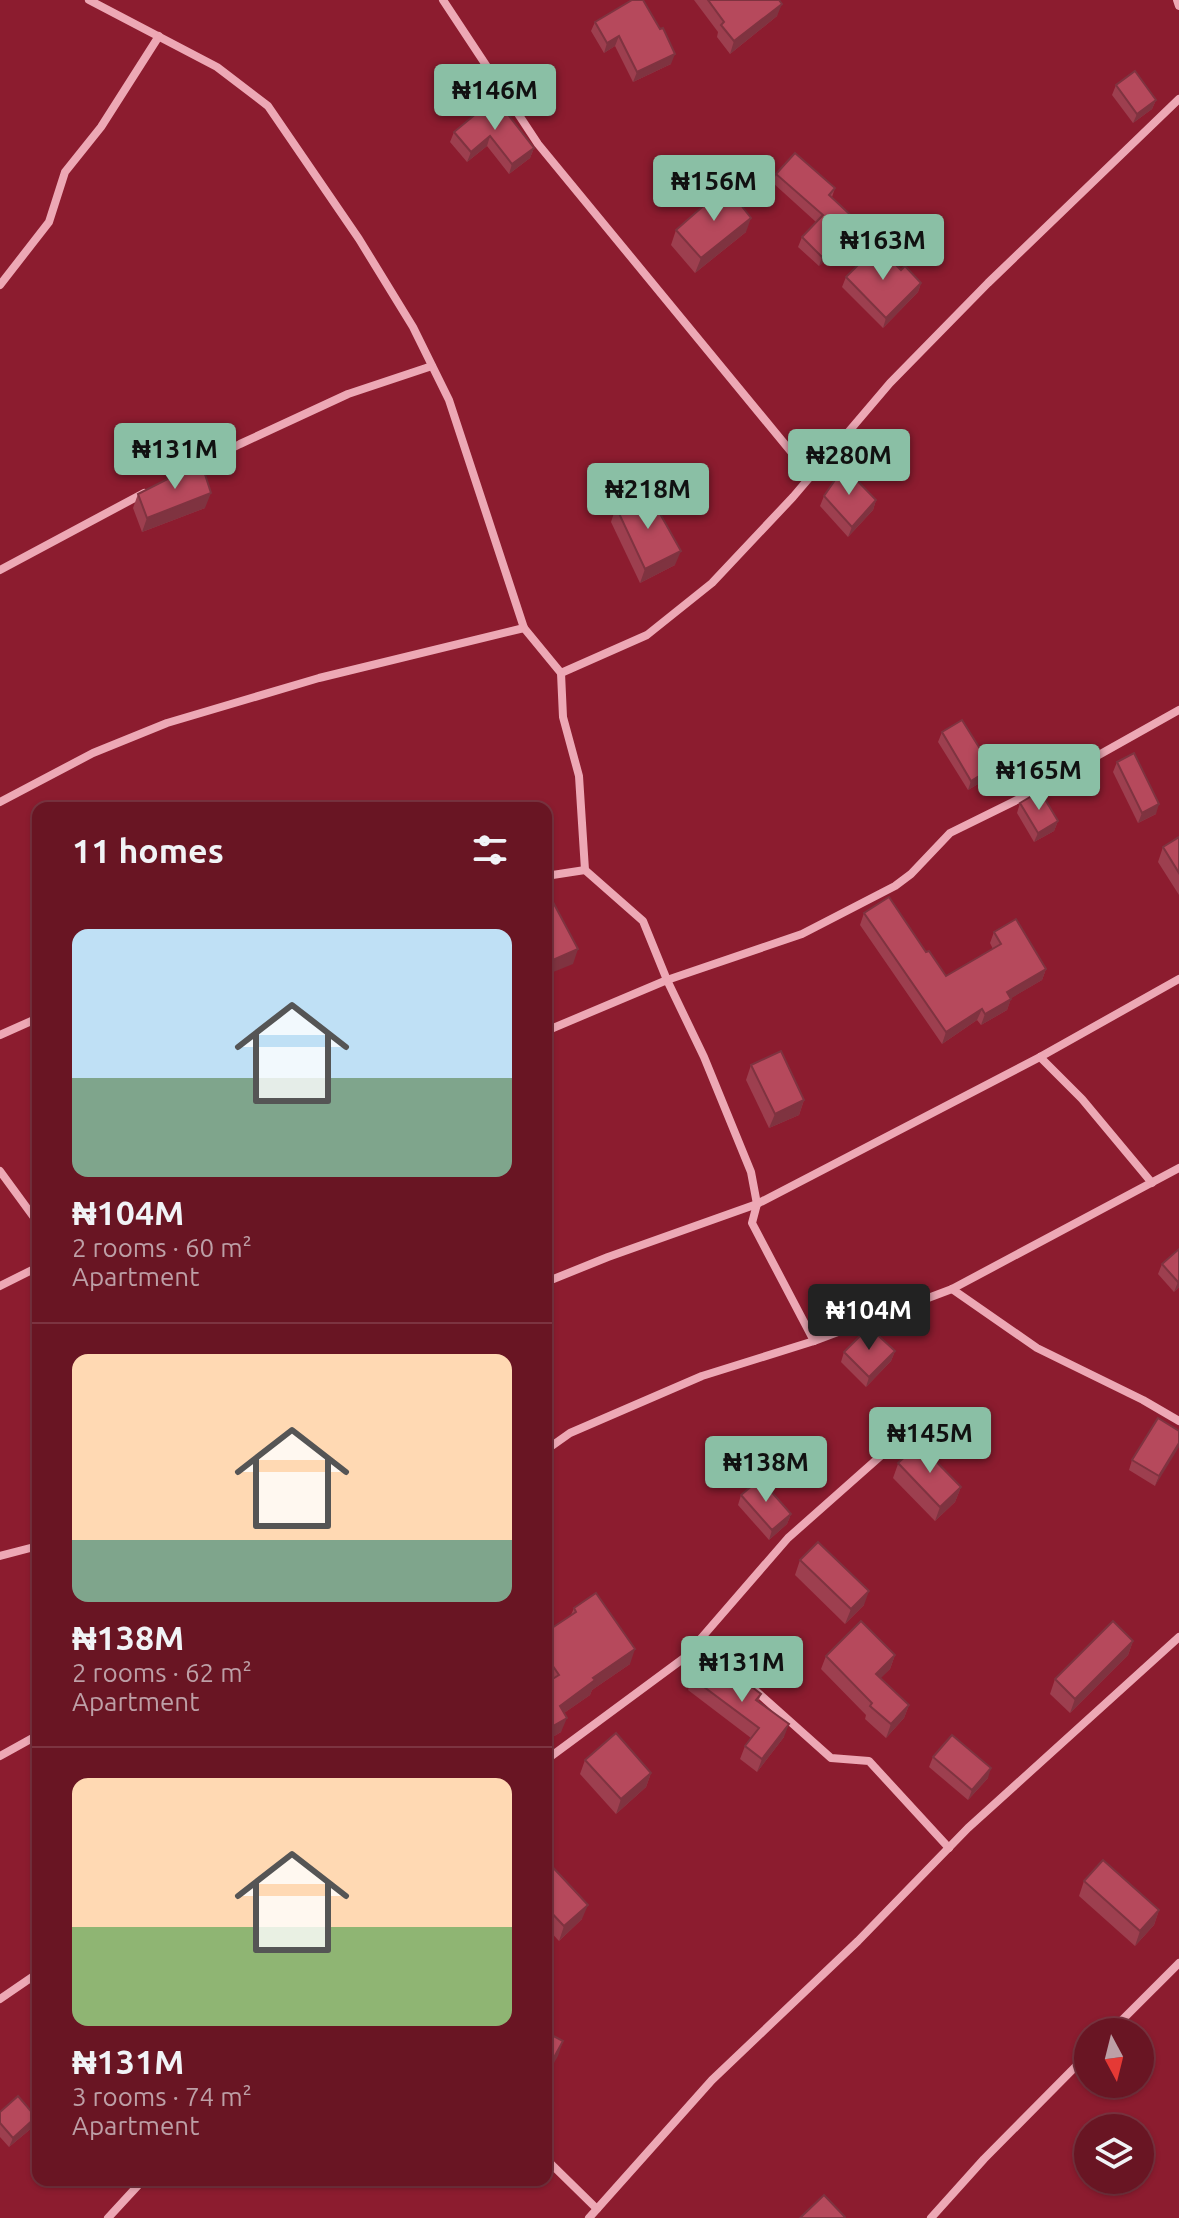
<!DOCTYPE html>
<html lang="en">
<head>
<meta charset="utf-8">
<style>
  body { margin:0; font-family:Ubuntu,sans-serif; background:#6e1e2b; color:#f1f3f6; height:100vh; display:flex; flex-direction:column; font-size:30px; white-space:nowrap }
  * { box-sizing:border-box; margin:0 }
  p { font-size:26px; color:#bd9fa6 }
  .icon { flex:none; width:44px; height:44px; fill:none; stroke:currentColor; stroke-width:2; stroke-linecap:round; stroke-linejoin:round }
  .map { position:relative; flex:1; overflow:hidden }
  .side { position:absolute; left:32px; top:802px; width:520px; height:1384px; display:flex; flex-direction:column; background:#691523; border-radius:16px; box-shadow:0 2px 6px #0004,0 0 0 2px #7c3441 }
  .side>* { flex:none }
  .needle { width:52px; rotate:173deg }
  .controls { position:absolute; left:1074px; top:2018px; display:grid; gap:16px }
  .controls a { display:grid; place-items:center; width:80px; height:80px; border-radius:50%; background:#691523; box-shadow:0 2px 6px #0004,0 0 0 2px #7c3441; font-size:40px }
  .price { position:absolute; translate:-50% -68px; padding:0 18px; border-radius:8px; background:#8abfa5; color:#111; font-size:26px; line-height:52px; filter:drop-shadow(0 2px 4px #0008) }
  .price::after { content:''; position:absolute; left:50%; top:48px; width:24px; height:18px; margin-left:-12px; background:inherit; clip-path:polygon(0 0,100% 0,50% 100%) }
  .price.active { background:#222; color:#fff }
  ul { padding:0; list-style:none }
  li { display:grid; align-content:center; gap:16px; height:424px; padding:0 40px }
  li+li { border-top:2px solid #7c3441 }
  li span { display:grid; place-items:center; height:248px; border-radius:16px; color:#555 }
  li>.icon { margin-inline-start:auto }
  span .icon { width:144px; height:144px; fill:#fffc; stroke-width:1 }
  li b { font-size:34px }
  h2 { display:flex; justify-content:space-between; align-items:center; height:96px; padding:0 40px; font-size:34px }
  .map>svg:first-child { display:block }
</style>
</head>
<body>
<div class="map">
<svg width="1179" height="2218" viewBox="0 0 1179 2218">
  <rect width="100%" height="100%" fill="#8c1c2f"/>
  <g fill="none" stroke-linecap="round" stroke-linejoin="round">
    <g stroke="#eda8b5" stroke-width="8">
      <path d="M89,0l128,67 51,39 91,133 54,88 36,73 75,228 37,45 2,44 16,59 6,94 58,51 24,59 37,77 47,115 6,32 -5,19 62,118"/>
      <path d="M443,0l95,144 273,332"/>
      <path d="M1177,0l2,6"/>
      <path d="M0,285l49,-63 16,-50 36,-45 58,-91"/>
      <path d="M195,467l45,-23 108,-50 84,-28"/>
      <path d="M0,570l144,-77"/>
      <path d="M561,673l86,-38 65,-52 81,-86 97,-114 98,-100 191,-184"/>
      <path d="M0,802l93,-49 74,-30 152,-45 205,-50"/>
      <path d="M546,876l39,-6"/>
      <path d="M546,1031l121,-51 135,-46 93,-48 16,-12 39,-41 81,-40 148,-83"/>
      <path d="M0,1035l38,-17"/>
      <path d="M1040,1057l42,42 70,84"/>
      <path d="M0,1171l38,52"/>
      <path d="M546,1282l62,-25 149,-53 283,-147 139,-78"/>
      <path d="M0,1286l38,-19"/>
      <path d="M952,1289l85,59 106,52 36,21"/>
      <path d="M546,1450l24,-17 132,-57 112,-35 138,-52 227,-121"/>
      <path d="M0,1556l38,-10"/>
      <path d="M699,1640l132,118 38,3 80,87"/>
      <path d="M0,1756l38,-21"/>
      <path d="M546,1760l138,-102 104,-120 105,-93"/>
      <path d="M0,1999l38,-26"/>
      <path d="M1110,2032l69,-69"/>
      <path d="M546,2159l51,50"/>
      <path d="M108,2218l35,-38"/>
      <path d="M589,2218l123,-138 146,-139 110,-113 211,-191"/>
      <path d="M931,2218l53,-59 104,-105"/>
    </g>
  </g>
  <g fill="#9d3f4f">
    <path d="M694,0h85l-2,16 -47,38 -13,-17 1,-5z"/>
    <path d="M595,22l76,42 -38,18 -18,-36 -11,7 -13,-22z"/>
    <path d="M1116,85l40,15 -4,9 -19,14 -21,-28z"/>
    <path d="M495,98l39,50 -4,10 -21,16 -22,-28 -20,16 -17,-20 4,-10z"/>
    <path d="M776,174l59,14 -3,9 25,24 -4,10 -34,35 -21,-19 4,-10 14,-15 -43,-39z"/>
    <path d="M676,230l70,2 -51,41 -24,-28z"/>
    <path d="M901,270l20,13 -3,9 -35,36 -41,-41 4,-10z"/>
    <path d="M138,494l67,14 -63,24 -9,-24z"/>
    <path d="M824,496l52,4 -3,10 -25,27 -28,-31z"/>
    <path d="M616,507l59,58 -35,18 -29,-61z"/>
    <path d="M942,732l50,36 -4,10 -20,12 -30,-48z"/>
    <path d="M1117,762l39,52 -18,9 -25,-51z"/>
    <path d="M1020,803l38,18 -4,10 -20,11 -17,-29z"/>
    <path d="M1179,837v58l-21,-33 5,-15z"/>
    <path d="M864,913l62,39 20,24 47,-27 -3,-6 4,-11 52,37 -4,11 -31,18 -4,12 -26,15 -4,-5 -35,24 -82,-119z"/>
    <path d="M751,1065l53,35 -5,15 -30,13 -23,-48z"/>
    <path d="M1179,1249v38l-5,5 -16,-18 4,-10z"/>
    <path d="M895,1351l-4,10 -25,26 -25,-25 3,-10z"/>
    <path d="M1179,1431l-24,55 -26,-16 3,-10z"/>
    <path d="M898,1464l63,23 -6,15 -20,19 -42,-43z"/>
    <path d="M741,1495l50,19 -4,10 -18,16 -31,-35z"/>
    <path d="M800,1560l64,45 -19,19 -50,-49z"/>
    <path d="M574,1608l56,56 -38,26 -2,5 -26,18 -3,19 -15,9v-58l2,-1 -2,-4v-46l25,-17z"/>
    <path d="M1133,1641l-5,14 -58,58 -20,-19 5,-15z"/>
    <path d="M895,1655l-5,14 -10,9 29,27 -5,13 -18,20 -21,-19 1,-4 -45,-46 5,-13z"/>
    <path d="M692,1678l69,16 -3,8 26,35 -27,35 -17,-13 5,-13 6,-8 -63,-48z"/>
    <path d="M933,1757l55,21 -20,22 -39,-33z"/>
    <path d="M585,1760l66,13 -5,14 -30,27 -36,-40z"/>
    <path d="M546,1860l36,59 -23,22 -13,-14z"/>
    <path d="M1084,1881l75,29 -5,15 -19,21 -56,-50z"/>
    <path d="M0,2112l36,5 -3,10 -24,20 -9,-10z"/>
  </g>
  <g fill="#7f3340">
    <path d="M782,4l-5,12 -47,38 4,-13z"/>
    <path d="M619,36l-4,10 -11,7 3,-10z"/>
    <path d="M675,54l-4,10 -38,18 4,-10z"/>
    <path d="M1156,100l-4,9 -19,14 4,-9z"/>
    <path d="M490,136l-3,10 -20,16 4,-10z"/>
    <path d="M534,148l-4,10 -21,16 3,-10z"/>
    <path d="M751,218l-5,14 -51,41 6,-15z"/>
    <path d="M857,221l-4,10 -34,35 3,-9z"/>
    <path d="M921,283l-3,9 -35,36 3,-10z"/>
    <path d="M211,493l-6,15 -63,24 5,-14z"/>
    <path d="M876,500l-3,10 -25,27 4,-10z"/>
    <path d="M681,551l-6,14 -35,18 5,-14z"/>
    <path d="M992,768l-4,10 -20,12 3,-9z"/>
    <path d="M1159,804l-3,10 -18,9 4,-10z"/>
    <path d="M1058,821l-4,10 -20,11 4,-9z"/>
    <path d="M578,949l-5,15 -27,11v-12z"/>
    <path d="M1046,969l-4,11 -39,23 4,-11z"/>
    <path d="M1011,999l-4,11 -26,15 4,-11z"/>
    <path d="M982,1009l-5,11 -35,24 4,-12z"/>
    <path d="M804,1100l-5,15 -30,13 6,-14z"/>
    <path d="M1179,1281v6l-5,5 4,-10z"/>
    <path d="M895,1351l-4,10 -25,26 3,-10z"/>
    <path d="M1179,1443v4l-24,39 4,-10z"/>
    <path d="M961,1487l-6,15 -20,19 5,-14z"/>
    <path d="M791,1514l-4,10 -18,16 3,-10z"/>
    <path d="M869,1591l-5,14 -19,19 6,-15z"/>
    <path d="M1133,1641l-5,14 -58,58 5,-14z"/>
    <path d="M635,1649l-5,15 -38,26 -2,5 -36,25 6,-14 33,-28z"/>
    <path d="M895,1655l-5,14 -19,19 5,-14z"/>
    <path d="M909,1705l-5,13 -18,20 5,-14z"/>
    <path d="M567,1718l-6,14 -15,9v-11z"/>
    <path d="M789,1724l-5,13 -27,35 5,-13z"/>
    <path d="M991,1768l-3,10 -20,22 4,-10z"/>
    <path d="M651,1773l-5,14 -30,27 5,-15z"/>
    <path d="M588,1905l-6,14 -23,22 5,-15z"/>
    <path d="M1159,1910l-5,15 -19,21 5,-15z"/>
    <path d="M563,2041l-5,15 -12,21v-5z"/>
    <path d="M36,2117l-3,10 -24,20 4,-9z"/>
  </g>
  <g fill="#b6495c" stroke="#7f3340" stroke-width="2">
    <path d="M632,0h11l17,29 3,-1 12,26 -38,18 -18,-36 -12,7 -12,-21z"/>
    <path d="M708,0h71l3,4 -48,37 -13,-16 3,-3z"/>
    <path d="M1135,71l21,29 -19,14 -21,-29z"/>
    <path d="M495,98l39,50 -22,16 -22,-28 -19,16 -17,-20z"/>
    <path d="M795,153l40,35 -6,7 28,26 -35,36 -20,-20 21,-22 -47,-41z"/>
    <path d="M726,186l25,32 -50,40 -25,-28z"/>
    <path d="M877,246l24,24 4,-4 16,17 -35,35 -40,-41z"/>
    <path d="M201,462l10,31 -64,25 -9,-24z"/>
    <path d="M844,467l32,33 -24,27 -28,-31z"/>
    <path d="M650,496l31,55 -36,18 -29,-62z"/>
    <path d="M962,720l30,48 -21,13 -29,-49z"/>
    <path d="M1134,753l25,51 -17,9 -25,-51z"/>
    <path d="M1040,791l18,30 -20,12 -18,-30z"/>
    <path d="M1179,837v36l-16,-26z"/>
    <path d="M546,889l32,60 -32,14z"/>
    <path d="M889,897l37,55 3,-1 17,25 55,-32 -7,-12 22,-13 30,50 -39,23 4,7 -26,15 -3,-5 -36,23 -82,-119z"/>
    <path d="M781,1051l23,49 -29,14 -24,-49z"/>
    <path d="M1179,1249v32l-1,1 -16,-18z"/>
    <path d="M869,1327l26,24 -26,26 -25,-25z"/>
    <path d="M1158,1418l21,13v12l-20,33 -27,-16z"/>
    <path d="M919,1444l42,43 -21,20 -42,-44z"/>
    <path d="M760,1479l31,35 -19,16 -31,-35z"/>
    <path d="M818,1542l51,49 -18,18 -51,-49z"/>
    <path d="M596,1593l39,56 -42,29 2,2 -35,26 7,12 -21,12v-47l13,-8 -13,-19v-24l30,-20 -2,-4z"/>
    <path d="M861,1621l34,34 -19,19 33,31 -18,19 -21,-18 2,-3 -46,-47z"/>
    <path d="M1113,1621l20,20 -58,58 -20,-20z"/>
    <path d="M710,1655l51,39 -5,6 33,24 -27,35 -17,-13 14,-18 -67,-50z"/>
    <path d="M616,1733l35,40 -30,26 -36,-39z"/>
    <path d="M952,1735l39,33 -19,22 -39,-33z"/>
    <path d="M546,1860l42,45 -24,21 -18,-19z"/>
    <path d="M1103,1860l56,50 -19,21 -56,-50z"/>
    <path d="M546,2032l17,9 -17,31z"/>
    <path d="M18,2096l18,21 -23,21 -13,-15v-11z"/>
    <path d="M824,2195l21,22 -1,1h-44z"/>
  </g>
</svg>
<div class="controls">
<a><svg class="needle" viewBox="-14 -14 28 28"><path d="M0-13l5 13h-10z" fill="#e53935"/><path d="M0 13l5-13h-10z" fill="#bd9fa6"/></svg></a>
<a><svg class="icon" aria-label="layers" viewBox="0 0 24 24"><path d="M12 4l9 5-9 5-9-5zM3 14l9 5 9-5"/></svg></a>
</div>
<b class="price" style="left:495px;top:132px">₦146M</b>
<b class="price" style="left:714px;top:223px">₦156M</b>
<b class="price" style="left:883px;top:282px">₦163M</b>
<b class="price" style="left:175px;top:491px">₦131M</b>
<b class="price" style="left:849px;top:497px">₦280M</b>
<b class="price" style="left:648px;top:531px">₦218M</b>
<b class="price" style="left:1039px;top:812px">₦165M</b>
<b class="price active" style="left:869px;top:1352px">₦104M</b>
<b class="price" style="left:930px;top:1475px">₦145M</b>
<b class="price" style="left:766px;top:1504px">₦138M</b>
<b class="price" style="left:742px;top:1704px">₦131M</b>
<section class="side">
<h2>11 homes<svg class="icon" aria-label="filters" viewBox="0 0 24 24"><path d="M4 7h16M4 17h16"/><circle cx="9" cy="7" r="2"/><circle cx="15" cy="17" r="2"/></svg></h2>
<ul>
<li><span style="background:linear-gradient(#bfe0f5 60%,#7fa58c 0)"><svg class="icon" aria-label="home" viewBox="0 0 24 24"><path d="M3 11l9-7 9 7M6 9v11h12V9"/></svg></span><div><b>₦104M</b><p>2 rooms · 60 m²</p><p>Apartment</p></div></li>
<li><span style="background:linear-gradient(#ffd9b3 75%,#7fa58c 0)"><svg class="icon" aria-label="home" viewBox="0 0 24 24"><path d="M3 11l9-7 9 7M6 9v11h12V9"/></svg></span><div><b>₦138M</b><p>2 rooms · 62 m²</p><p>Apartment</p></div></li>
<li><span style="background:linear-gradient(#ffd9b3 60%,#8fb573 0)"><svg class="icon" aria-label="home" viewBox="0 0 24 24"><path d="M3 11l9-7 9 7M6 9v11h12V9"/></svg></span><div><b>₦131M</b><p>3 rooms · 74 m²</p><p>Apartment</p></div></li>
</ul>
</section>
</div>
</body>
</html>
